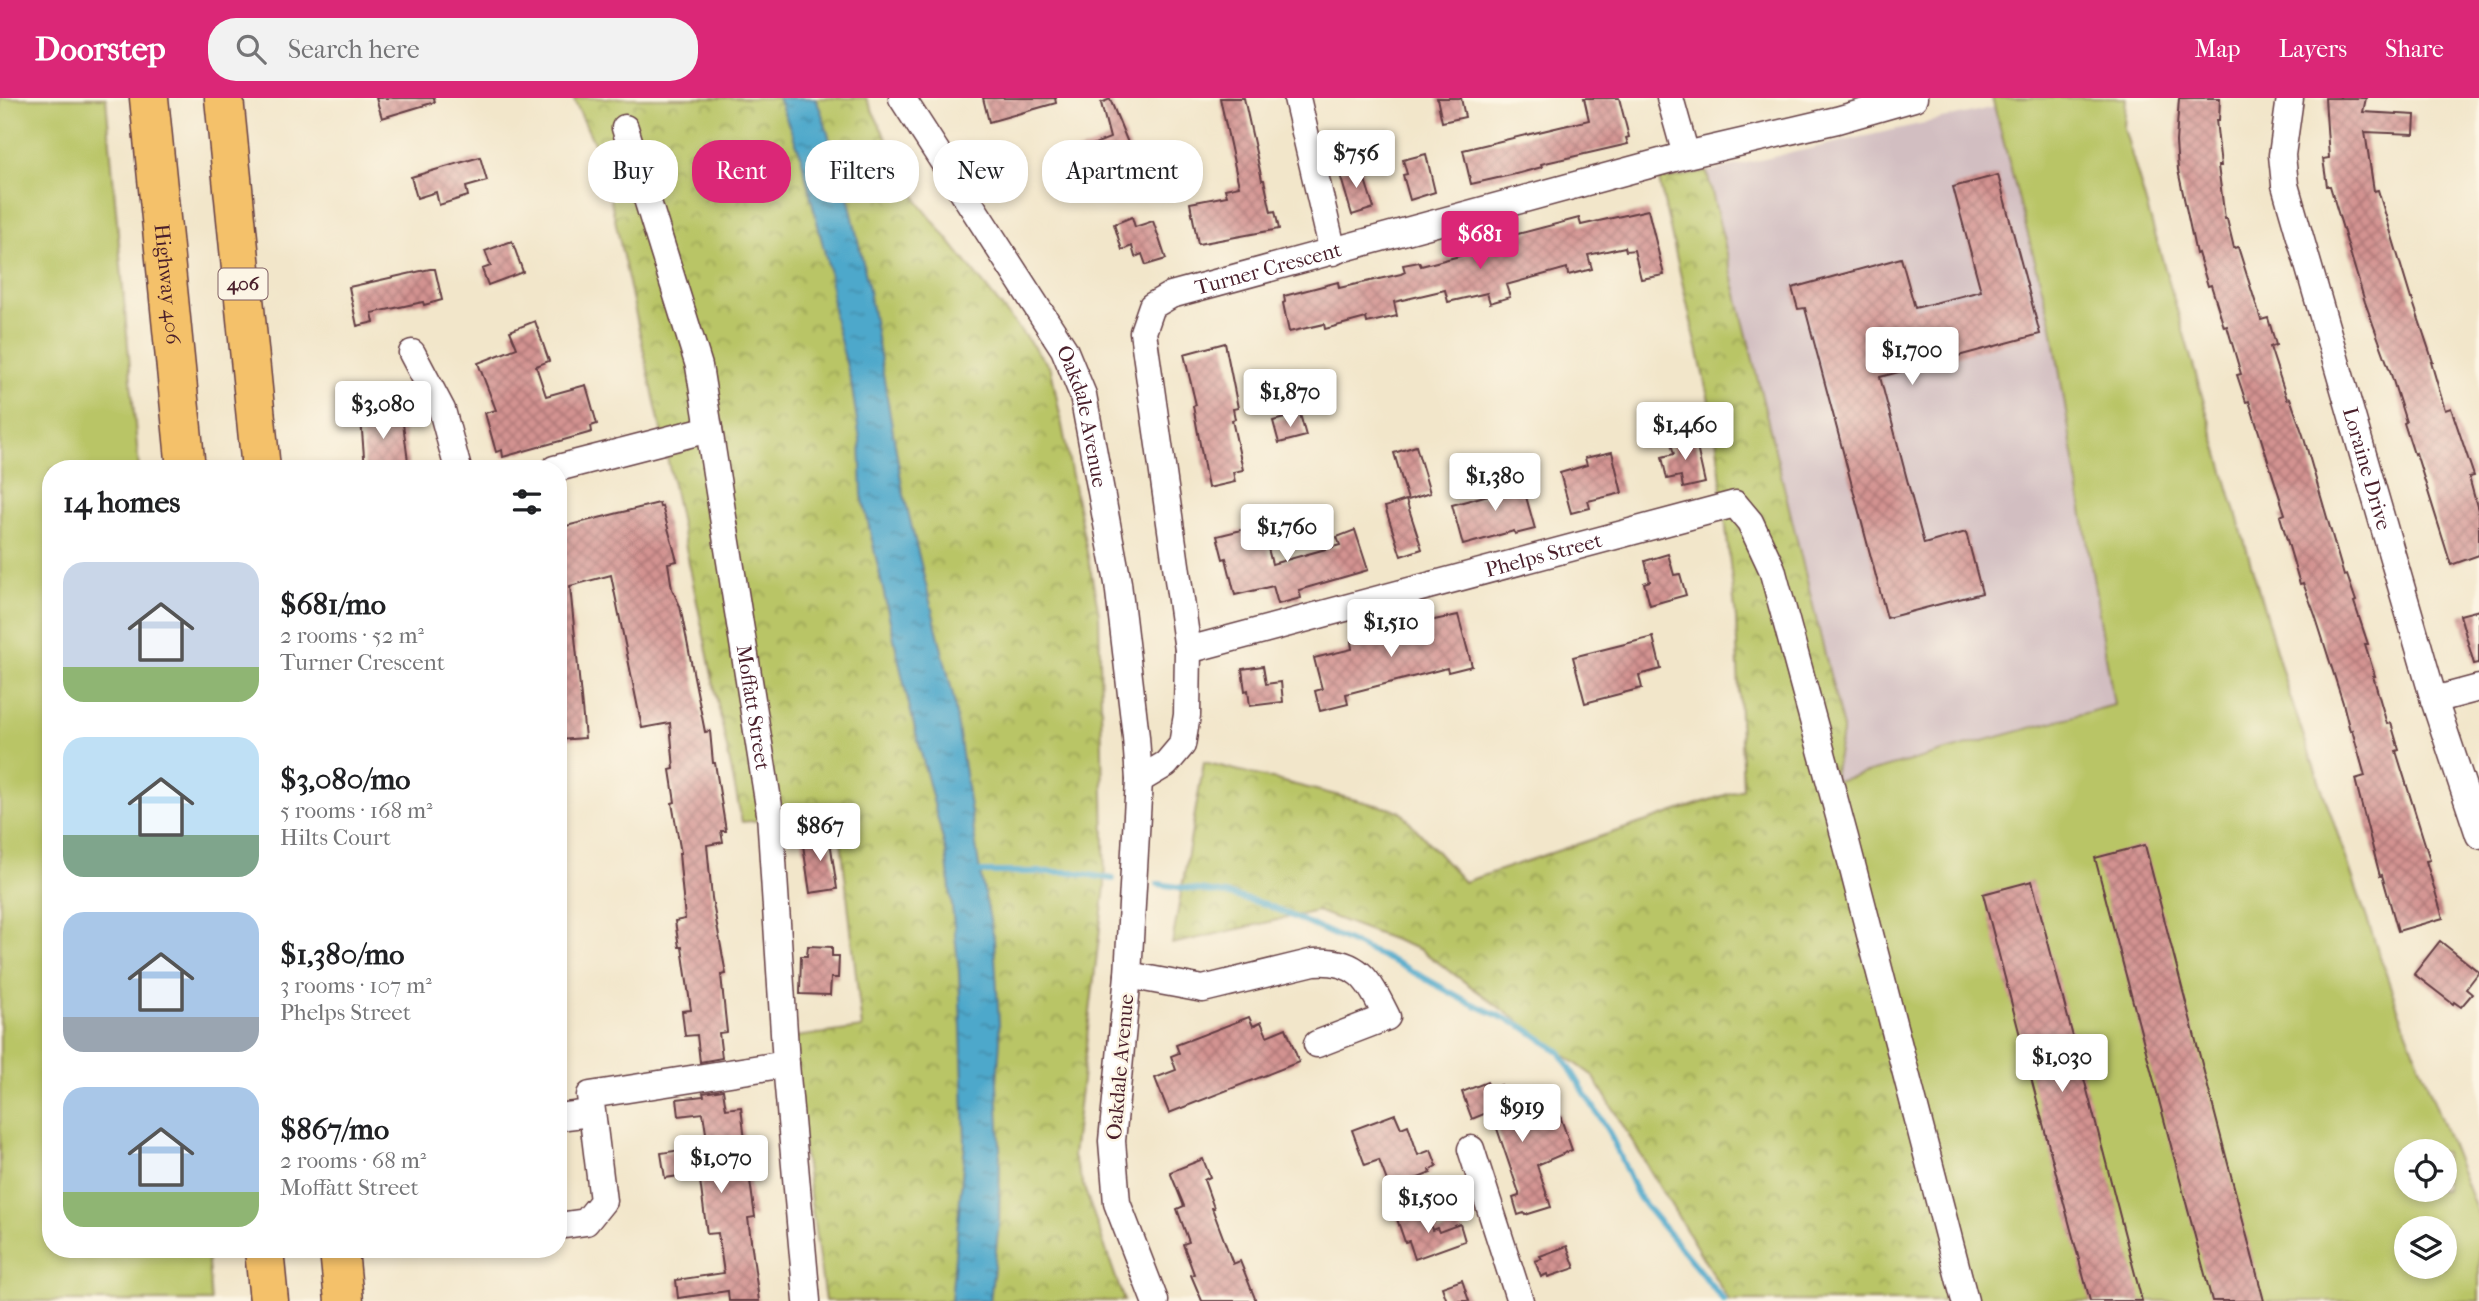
<!DOCTYPE html>
<html lang="en">
<head>
<meta charset="utf-8">
<style>
  body { margin:0; font-family:"IM FELL French Canon",serif; background:#f2f2f2; color:#202124; height:100vh; display:flex; flex-direction:column; font-size:26px; white-space:nowrap }
  * { box-sizing:border-box; margin:0 }
  p { font-size:23px; color:#757577 }
  .icon { flex:none; width:38px; height:38px; fill:none; stroke:currentColor; stroke-width:2; stroke-linecap:round; stroke-linejoin:round }
  .map { position:relative; flex:1; overflow:hidden }
  .details { position:absolute; left:42px; top:362px; width:525px; height:798px; display:flex; flex-direction:column; background:#fff; border-radius:28px; box-shadow:0 4px 10px #0003 }
  .details>* { flex:none }
  .top-card { position:absolute; left:588px; top:42px; width:665px; height:63px; display:flex; gap:14px }
  .controls { position:absolute; left:2394px; top:1041px; display:grid; gap:14px }
  .controls a { display:grid; place-items:center; width:63px; height:63px; border-radius:50%; background:#fff; box-shadow:0 4px 10px #0003; font-size:35px }
  .price { position:absolute; translate:-50% -60px; padding:0 16px; border-radius:7px; background:#fff; color:#222; font-size:23px; line-height:46px; filter:drop-shadow(0 2px 4px #0008) }
  .price::after { content:''; position:absolute; left:50%; top:42px; width:21px; height:16px; margin-left:-10px; background:inherit; clip-path:polygon(0 0,100% 0,50% 100%) }
  .price.active { background:#db2777; color:#fff }
  ul { padding:0; list-style:none }
  li { display:flex; align-items:center; gap:21px; height:175px; padding:0 21px }
  li span { display:grid; place-items:center; flex:none; width:196px; height:140px; border-radius:21px; color:#555 }
  li>.icon { margin-inline-start:auto }
  span .icon { width:84px; height:84px; fill:#fffc; stroke-width:1 }
  li b { font-size:30px }
  h2 { display:flex; justify-content:space-between; align-items:center; height:84px; padding:0 21px; font-size:30px }
  .tag { padding:0 24px; border-radius:28px; background:#fff; box-shadow:0 4px 10px #0003; font-size:24px; line-height:63px }
  .tag.active { background:#db2777; color:#fff }
  header { display:flex; align-items:center; gap:42px; box-sizing:border-box; height:98px; padding:0 35px; background:#db2777; color:#fff }
  header strong { font-size:33px }
  nav { display:flex; gap:38px; margin-inline-start:auto; font-size:24px }
  .search { width:490px; height:63px; background:#f2f2f2; display:flex; align-items:center; gap:18px; box-sizing:border-box; padding:0 24px; border-radius:28px; color:#757577; font-size:26px }
  .map>svg:first-child { display:block }
</style>
</head>
<body>
<header>
<strong>Doorstep</strong>
<div class="search"><svg class="icon" aria-label="search" viewBox="0 0 24 24"><circle cx="10" cy="10" r="6"/><path d="M15 15l6 6"/></svg>Search here</div>
<nav><a>Map</a><a>Layers</a><a>Share</a></nav>
</header>
<div class="map">
<svg width="2479" height="1203" viewBox="0 0 2479 1203">
  <defs>
    <pattern id="park-crowns" width="20" height="18" patternUnits="userSpaceOnUse" patternTransform="scale(1.75)"><rect width="20" height="18" fill="#b9c566"/><path d="M2 6a3 3 0 1 1 6 0M12 15a3 3 0 1 1 6 0" fill="none" stroke="#989f54"/></pattern>
    <pattern id="water-ripples" width="26" height="14" patternUnits="userSpaceOnUse" patternTransform="scale(1.75)"><rect width="26" height="14" fill="#4da8cb"/><path d="M2 4q2-2 4 0t4 0M15 11q2-2 4 0t4 0" fill="none" stroke="#4288a5"/></pattern>
    <pattern id="building-cross-hatch" width="8" height="8" patternUnits="userSpaceOnUse" patternTransform="scale(1.75)"><rect width="8" height="8" fill="#d39391"/><path d="M0 0l8 8M0 8l8-8" fill="none" stroke="#ad7777"/></pattern>
  </defs>
  <rect width="100%" height="100%" fill="#fcf5e5"/>
  <filter id="ink" filterUnits="userSpaceOnUse"><feTurbulence type="fractalNoise" baseFrequency=".0143" numOctaves="2"/><feDisplacementMap in="SourceGraphic" scale="14" xChannelSelector="R" yChannelSelector="G"/><feConvolveMatrix kernelMatrix="1 2 1 2 8 2 1 2 1" color-interpolation-filters="sRGB"/></filter>
  <filter id="wash" filterUnits="userSpaceOnUse"><feTurbulence type="fractalNoise" baseFrequency=".00686" numOctaves="4" result="noise"/><feDisplacementMap in="SourceGraphic" scale="28" xChannelSelector="R" yChannelSelector="G"/><feGaussianBlur stdDeviation="1.57" result="paint"/><feColorMatrix in="noise" values="0 0 0 0 0 0 0 0 0 0 0 0 0 0 0 0 0 1.4 0 .05"/><feComposite in="paint" operator="in"/></filter>
  <g filter="url(#wash)">
    <rect width="100%" height="100%" fill="#f2e6ca"/>
    <path fill="#d2bec1" d="M1995,9l57,219 62,379 -281,77 10,-54 -136,-556z"/>
    <g fill="#b9c566" stroke="#827248" stroke-width="2" fill-rule="evenodd">
      <path d="M0,0h106l33,371h-88v781h156l4,51h-211z"/>
      <path d="M1992,0h134l-2,30 164,563 112,323 79,203v84h-517l-129,-519 281,-77 -62,-379zM2406,1054h39v38h-39zM2406,1130h39v39h-39z"/>
    </g>
    <g fill="url(#park-crowns)" stroke="#827248" stroke-width="2">
      <path d="M573,0h293l53,105 132,166 48,244 6,273 -32,270 51,145h-299l-37,-263 74,-10 -24,-214 -96,8 -70,-342 -70,-320z"/>
      <path d="M1707,74l136,556 -10,54 129,519h-233l-136,-225 -172,-126 -104,-39 -145,33 32,-182 196,49 64,71 279,-93 -7,-170 -21,-192 -56,-247z"/>
    </g>
    <path fill="url(#water-ripples)" stroke="#4c647b" stroke-width="2" d="M778,0h37l6,13 29,93 18,81 35,206 50,204 27,177 14,67 6,101 -3,43 3,62 -1,79 -9,77h-39l14,-159 -6,-170 -13,-120 -40,-159 -44,-198 -2,-55 -9,-58 -17,-65 -4,-43 -30,-121z"/>
    <g fill="none" stroke-linecap="round" stroke-linejoin="round">
      <g stroke="#4da8cb" stroke-width="6">
        <path d="M980,774h92l41,7"/>
        <path d="M1158,786l67,10 40,10 132,59 69,38 58,26 36,25 50,82 28,62 86,105"/>
      </g>
    </g>
    <g id="blocks">
      <g fill="url(#building-cross-hatch)">
        <path d="M376,0h58l1,4 -53,16z"/>
        <path d="M983,0h72l1,5 -67,19z"/>
        <path d="M1220,0h24l18,82h2l7,32 4,-1 4,18 -81,15 -8,-41 37,-7 -2,-7 14,-3z"/>
        <path d="M1437,0h24l4,19 -23,5z"/>
        <path d="M1584,0h35l10,39 -3,1 2,6 -87,20 1,3 -22,6 -49,11 -8,-34 126,-30z"/>
        <path d="M2179,0h41l-1,22h-3l5,46h-3l7,53h2l7,29 4,-1 23,73 7,-2 8,27 -6,2 17,52 3,-1 13,37 41,141 3,-1 9,26 -2,1 14,42h-3l10,32h-2l14,48 4,-1 8,27 -3,1 34,109 -4,1 17,57 -45,13 -16,-56 -2,1 -25,-97 10,-3 -13,-46 -2,1 -7,-28 -28,-88 -12,-32 -3,1 -20,-68 5,-2 -36,-113 -3,1 -9,-27 4,-1 -14,-48 -3,1 -13,-42 -3,1 -10,-33 -2,1 -18,-84 -2,-28z"/>
        <path d="M2325,0h41l-3,14 52,3 -1,19 -49,-2 9,59 4,-1 33,109h1l21,63h-2l14,48 6,-2 23,68 -5,1 10,37v41l-28,10 -35,-112 -2,1 -10,-31 2,-1 -16,-51 -25,-69 -35,-116h-3l-4,-27 6,-1z"/>
        <path d="M1110,1l25,61 -46,19 -1,-3 -5,2 -2,-4 -4,2 -8,-22 41,-16 -9,-35z"/>
        <path d="M1426,56l9,38 -25,8 -7,-25 4,-1 -4,-14z"/>
        <path d="M480,59l7,24 -21,6 2,9 -29,9 -3,-13 -19,6 -6,-21z"/>
        <path d="M1360,66l14,44 -22,7 -13,-44z"/>
        <path d="M1998,77l42,159 -160,43 44,167 42,-12 16,61 -95,25 -82,-310 -7,1 -6,-21 109,-30 14,50 66,-17 -28,-104z"/>
        <path d="M1648,112l16,65 -23,4 -7,-29 -8,1 -1,-4 -37,8 4,14 -24,6 -1,-7 -61,17 4,12 -20,6 -3,-10 -39,9 -3,-12 -51,12 3,14 -30,7 -1,-5 -41,11 -1,-5 -35,8 -6,-29 2,-1 -1,-6 54,-14 1,6 62,-14 4,-2 -2,-7 16,-3 2,4 54,-14 -1,-3 41,-12 -1,-2 65,-17 2,7z"/>
        <path d="M1132,119l3,10 18,-6 13,38 -20,6 -4,-11 -7,3 -3,-11 -10,4 -8,-26z"/>
        <path d="M512,143l11,31 -35,13 -6,-16 9,-3 -6,-15z"/>
        <path d="M430,171h5l7,31 -18,5 -1,-3 -51,11 2,9 -17,4 -8,-39z"/>
        <path d="M535,223l14,40 -13,5 10,30 40,-11 11,39 -6,2 1,6 -89,25 -1,-7 -6,2 -11,-39 11,-3 -18,-47 39,-15 -7,-17z"/>
        <path d="M1225,245l13,65 -5,1 2,10 -3,1 11,50 -10,2 2,10 -27,6 -15,-82 3,-1 -12,-51z"/>
        <path d="M377,307l1,13 24,-2 7,53h-44l-5,-63z"/>
        <path d="M1300,316l6,22 -27,7 -6,-22z"/>
        <path d="M1694,336l11,49 -22,5 -2,-12 -14,3 -5,-22 12,-3 -4,-14z"/>
        <path d="M1416,348l14,47 -22,7 -14,-47z"/>
        <path d="M1612,354l10,41 -34,8 2,7 -19,5 -11,-40 27,-8 -2,-7z"/>
        <path d="M1520,377l15,54 -20,5 -1,-3 -51,14 -11,-40 47,-13 -3,-11z"/>
        <path d="M1406,402l16,49 -21,7 -16,-49z"/>
        <path d="M659,405l1,4 2,-1 15,55 -9,2 4,26 8,17 25,126 5,-1 3,32h2l11,68h-5l2,11 -16,3 5,53 14,76 -5,1 6,57 -8,1 3,25 -22,4 -3,-27 -12,1 -3,-25 9,-1 -9,-63h-3l-4,-26 10,-2 -6,-66h2l-9,-50 3,-1 -5,-32 4,-1 -4,-46 -28,5 -31,-153 -41,11 15,152 -27,2v-212z"/>
        <path d="M1262,427l10,39 68,-19 -3,-8 18,-7 13,40 -69,20 2,8 -23,6 -5,-18 -38,9 -9,-37 -3,1 -6,-23z"/>
        <path d="M1668,456l6,21 6,-1 6,21 -36,10 -6,-22 6,-2 -5,-20z"/>
        <path d="M2479,512v53l-5,1 -14,-49z"/>
        <path d="M1458,517l14,51 -24,6 -1,-4 -101,26 2,10 -28,7 -5,-20 7,-2 -8,-31 38,-9 -1,-8 50,-14z"/>
        <path d="M1653,539l8,32 -22,6 3,13 -57,15 -12,-46z"/>
        <path d="M1263,568l3,18 15,-2 2,20 -33,4 -2,-16 -3,1 -3,-22z"/>
        <path d="M829,736l8,55 -27,4 -8,-55z"/>
        <path d="M2145,747l72,277 47,179h-52l-117,-443z"/>
        <path d="M2032,783l70,266 40,154h-52l-32,-120 -75,-287z"/>
        <path d="M2440,843l39,31 -13,17 6,5 -11,13 -7,-5 -1,2 -39,-30z"/>
        <path d="M808,848l24,1v9h7l-1,22h-7l-1,17 -30,-1 1,-38h6z"/>
        <path d="M1249,919l4,9 8,-4 6,14 19,-8 13,34 -130,51 -14,-35 21,-8 -5,-14 8,-3 -3,-8z"/>
        <path d="M1487,984l3,7 11,-4 16,42 42,-14 13,37 -35,15 14,42 -26,8 -1,-2 -6,2 -5,-17 6,-2v-3l-28,-82 -19,8 -10,-27z"/>
        <path d="M723,992l3,19 15,-2 4,33h2l4,25 -3,1 7,51 -7,1 11,83h-30l-1,-10 -50,7 -2,-18 48,-7 -6,-40 -11,1 -8,-61 -34,5 -4,-25 47,-7 -5,-33 -24,3 -2,-17 27,-3 -1,-3z"/>
        <path d="M1395,1016l6,14 7,-3 10,30 13,-5 6,16 -7,4 1,3 -41,16 -11,-29 -14,5 -13,-35z"/>
        <path d="M1203,1061l7,18 -6,3 10,28h-2l21,56 7,-3 16,40h-54l-11,-26 3,-1 -11,-30 6,-2 -12,-33 7,-3 -14,-34z"/>
        <path d="M1425,1111l7,21 5,-2 2,4 21,-8 5,17 -50,18 -6,-18 -4,1 -8,-23z"/>
        <path d="M1567,1148l8,22 -27,9 -1,-3 -6,3 -6,-16 7,-2 -2,-3z"/>
        <path d="M1462,1182l7,21h-22l-5,-14z"/>
      </g>
    </g>
  </g>
  <g filter="url(#ink)">
    <use href="#blocks" fill-opacity="0" stroke="#633d43" stroke-width="2"/>
    <g fill="none" stroke-linecap="round" stroke-linejoin="round">
      <defs>
        <g id="minor">
          <path id="s1" d="M902,0l162,251 19,46 35,188 18,154 3,43 -11,195 -16,166 5,62 38,98"/>
          <path d="M1297,0l36,154"/>
          <path d="M1670,0l16,57"/>
          <path id="s2" d="M2290,0l-8,57 3,30 149,515 45,135"/>
          <path id="s3" d="M625,30l74,238 71,447 16,251 21,237"/>
          <path d="M412,255l30,57 16,59"/>
          <path d="M554,371l155,-40"/>
          <path id="s4" d="M1188,552l547,-146 15,18 22,47 73,269 120,463"/>
          <path d="M2434,602l45,-12"/>
          <path id="s5" d="M1139,682l27,-16 16,-19 5,-30 1,-65 -45,-318 9,-26 19,-11 515,-140 151,-35 77,-22"/>
          <path d="M1128,877l75,14 111,-27c45,-3 55,19 73,55l-70,27"/>
          <path d="M558,1019l33,-4"/>
          <path d="M1471,1051l49,152"/>
          <path d="M558,1128l28,-4 17,-21 -13,-106 196,-31"/>
        </g>
        <g id="highway">
          <path id="s6" d="M149,0l37,371"/>
          <path d="M224,0l37,371"/>
          <path d="M264,1152l5,51"/>
          <path d="M339,1152l5,51"/>
        </g>
      </defs>
      <use href="#minor" stroke="#633d43" stroke-width="29"/>
      <use href="#highway" stroke="#633d43" stroke-width="41"/>
      <use href="#minor" stroke="#fff" stroke-width="26"/>
      <use href="#highway" stroke="#f4c16a" stroke-width="38"/>
    </g>
  </g>
  <g text-anchor="middle" dominant-baseline="central" stroke-width="5" stroke-linejoin="round" paint-order="stroke">
    <rect fill="#fcf5e5" stroke="#7f5f63" stroke-width="2" x="218.5" y="170.5" width="49" height="31" rx="5"/>
    <g font-size="19" font-weight="bold" fill="#4a1f2b">
      <text x="243" y="186">406</text>
    </g>
    <g font-size="21" fill="#4a1f2b" stroke="#fcf5e5">
      <text stroke="none"><textPath href="#s5" startOffset="623">Turner Crescent</textPath></text>
      <text stroke="none"><textPath href="#s6" startOffset="187">Highway 406</textPath></text>
      <text stroke="none"><textPath href="#s1" startOffset="369">Oakdale Avenue</textPath></text>
      <text stroke="none"><textPath href="#s2" startOffset="383">Loraine Drive</textPath></text>
      <text stroke="none"><textPath href="#s4" startOffset="368">Phelps Street</textPath></text>
      <text stroke="none"><textPath href="#s3" startOffset="595">Moffatt Street</textPath></text>
      <text transform="translate(1120 969) rotate(-85)">Oakdale Avenue</text>
    </g>
  </g>
</svg>
<div class="controls">
<a><svg class="icon" aria-label="locate" viewBox="0 0 24 24"><circle cx="12" cy="12" r="6"/><path d="M12 2v4M12 18v4M2 12h4M18 12h4"/></svg></a>
<a><svg class="icon" aria-label="layers" viewBox="0 0 24 24"><path d="M12 4l9 5-9 5-9-5zM3 14l9 5 9-5"/></svg></a>
</div>
<b class="price" style="left:1356px;top:92px">$756</b>
<b class="price active" style="left:1480px;top:173px">$681</b>
<b class="price" style="left:1912px;top:289px">$1,700</b>
<b class="price" style="left:1290px;top:331px">$1,870</b>
<b class="price" style="left:383px;top:343px">$3,080</b>
<b class="price" style="left:1685px;top:364px">$1,460</b>
<b class="price" style="left:1495px;top:415px">$1,380</b>
<b class="price" style="left:1287px;top:466px">$1,760</b>
<b class="price" style="left:1391px;top:561px">$1,510</b>
<b class="price" style="left:820px;top:765px">$867</b>
<b class="price" style="left:2062px;top:996px">$1,030</b>
<b class="price" style="left:1522px;top:1046px">$919</b>
<b class="price" style="left:721px;top:1097px">$1,070</b>
<b class="price" style="left:1428px;top:1137px">$1,500</b>
<div class="top-card">
<a class="tag">Buy</a>
<a class="tag active">Rent</a>
<a class="tag">Filters</a>
<a class="tag">New</a>
<a class="tag">Apartment</a>
</div>
<section class="details">
<h2>14 homes<svg class="icon" aria-label="filters" viewBox="0 0 24 24"><path d="M4 7h16M4 17h16"/><circle cx="9" cy="7" r="2"/><circle cx="15" cy="17" r="2"/></svg></h2>
<ul>
<li><span style="background:linear-gradient(#c9d6e8 75%,#8fb573 0)"><svg class="icon" aria-label="home" viewBox="0 0 24 24"><path d="M3 11l9-7 9 7M6 9v11h12V9"/></svg></span><div><b>$681/mo</b><p>2 rooms · 52 m²</p><p>Turner Crescent</p></div></li>
<li><span style="background:linear-gradient(#bfe0f5 70%,#7fa58c 0)"><svg class="icon" aria-label="home" viewBox="0 0 24 24"><path d="M3 11l9-7 9 7M6 9v11h12V9"/></svg></span><div><b>$3,080/mo</b><p>5 rooms · 168 m²</p><p>Hilts Court</p></div></li>
<li><span style="background:linear-gradient(#a9c7e8 75%,#9aa5b1 0)"><svg class="icon" aria-label="home" viewBox="0 0 24 24"><path d="M3 11l9-7 9 7M6 9v11h12V9"/></svg></span><div><b>$1,380/mo</b><p>3 rooms · 107 m²</p><p>Phelps Street</p></div></li>
<li><span style="background:linear-gradient(#a9c7e8 75%,#8fb573 0)"><svg class="icon" aria-label="home" viewBox="0 0 24 24"><path d="M3 11l9-7 9 7M6 9v11h12V9"/></svg></span><div><b>$867/mo</b><p>2 rooms · 68 m²</p><p>Moffatt Street</p></div></li>
</ul>
</section>
</div>
</body>
</html>
